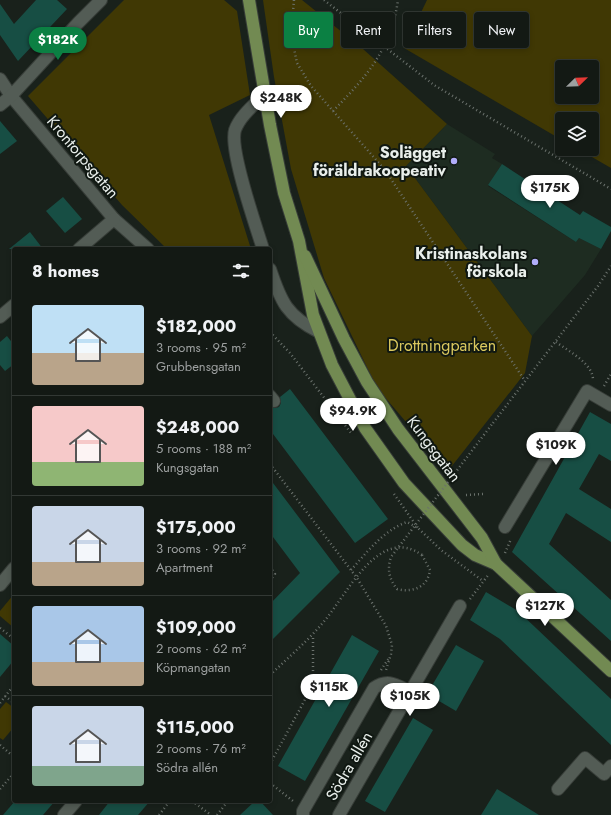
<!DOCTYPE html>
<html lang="en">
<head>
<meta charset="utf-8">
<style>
  body { margin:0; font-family:Jost,sans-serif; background:#1c221d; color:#f1f3f6; height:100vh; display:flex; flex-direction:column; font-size:15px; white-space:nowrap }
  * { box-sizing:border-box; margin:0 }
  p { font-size:13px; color:#9da0a0 }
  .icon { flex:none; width:22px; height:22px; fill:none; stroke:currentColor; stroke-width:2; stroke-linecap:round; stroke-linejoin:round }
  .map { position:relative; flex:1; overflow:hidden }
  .sheet { position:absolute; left:12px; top:247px; width:260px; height:556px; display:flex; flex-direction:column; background:#131914; border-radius:4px; box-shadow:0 2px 6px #0003,0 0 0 1px #323834 }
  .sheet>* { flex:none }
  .banner { position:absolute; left:284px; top:12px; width:267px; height:36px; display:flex; gap:8px }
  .needle { width:26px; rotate:67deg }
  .fabs { position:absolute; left:555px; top:60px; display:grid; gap:8px }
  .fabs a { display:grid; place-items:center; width:44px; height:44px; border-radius:4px; background:#131914; box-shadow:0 2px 6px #0003,0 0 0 1px #323834; font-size:20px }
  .price { position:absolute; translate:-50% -34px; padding:0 9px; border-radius:14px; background:#fff; color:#222; font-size:13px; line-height:26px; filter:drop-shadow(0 1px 2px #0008) }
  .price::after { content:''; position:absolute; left:50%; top:24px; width:12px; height:9px; margin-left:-6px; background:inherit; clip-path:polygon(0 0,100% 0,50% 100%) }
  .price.current { background:#0b8043; color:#fff }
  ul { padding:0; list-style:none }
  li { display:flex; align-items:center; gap:12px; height:100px; padding:0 20px }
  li+li { border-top:1px solid #323834 }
  li span { display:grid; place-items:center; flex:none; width:112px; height:80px; border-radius:4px; color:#555 }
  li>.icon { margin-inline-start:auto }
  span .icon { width:48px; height:48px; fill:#fffc; stroke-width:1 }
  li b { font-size:17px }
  h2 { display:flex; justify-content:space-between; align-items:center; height:48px; padding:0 20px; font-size:17px }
  .tag { padding:0 14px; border-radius:4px; background:#131914; box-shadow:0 2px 6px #0003,0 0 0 1px #323834; font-size:14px; line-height:36px }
  .tag.current { background:#0b8043; color:#fff }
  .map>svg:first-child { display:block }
</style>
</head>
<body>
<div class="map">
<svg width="611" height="815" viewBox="0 0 611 815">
  <rect width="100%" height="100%" fill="#19211b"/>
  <path fill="#1e2c21" d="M447,124l48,30 -3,4 10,6 -14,22 88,56 3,-4 22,11 -16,26 -53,61 -126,-170z"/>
  <g fill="#403804" fill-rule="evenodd">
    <path d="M124,0h100l13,11 13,84 -41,20 42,134h-84l-45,-44 -94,-109z"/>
    <path d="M263,0h39l61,49 84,75 -41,42 126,170 -7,37 -77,98 -71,-83 -53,-110 -33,-109 -17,-92z"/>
    <path d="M427,0h184v168l-33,-19h14v-30h-30v21l-158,-92zM562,67h30v30h-30z"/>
    <path d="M14,594v34l-14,-12v-5z"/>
    <path d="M6,702l8,6v19l-11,13 -3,-2v-29z"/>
  </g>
  <g fill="#174e44">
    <path d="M36,0h21l10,9 -49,52 -18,-26v-31l14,20z"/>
    <path d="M0,121l17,20 -17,13z"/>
    <path d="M502,164l78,51 3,-4 28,16v4l-10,18 -22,-11 -3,4 -88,-57z"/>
    <path d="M63,197l19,22 -17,14 -19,-22z"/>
    <path d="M30,232l13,17h-34z"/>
    <path d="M7,336l7,9v19l-9,7 -5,-6v-23z"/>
    <path d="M290,389l98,130 -33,24 -85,-113v-23l5,1 4,-1 2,-4 -1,-6z"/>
    <path d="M590,412l21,12v37l-12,-7 -20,35 32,20v33l-45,-29 -17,31 62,56v41l-99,-89z"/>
    <path d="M270,479l70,93 -70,70v-38l30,-31 -30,-40z"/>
    <path d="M486,592l32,19 93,88v46l-111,-106 -30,-19z"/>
    <path d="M0,634l14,12v14l-14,17z"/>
    <path d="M352,635l27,16 -74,130 -27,-15z"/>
    <path d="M456,645l28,16 -28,50 -29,-17z"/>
    <path d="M413,718l20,12 -48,82 -20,-11z"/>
    <path d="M497,789l42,26h-58z"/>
    <path d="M15,801h40l-12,14h-40z"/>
    <path d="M110,801h40l-12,14h-39z"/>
    <path d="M255,801h5l13,14h-33z"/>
  </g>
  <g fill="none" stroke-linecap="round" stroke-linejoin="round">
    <defs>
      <g id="minor">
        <path d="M0,79l11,17 103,123 34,30"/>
        <path d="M0,105l11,-9 67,-73 23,-23"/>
        <path d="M79,249l35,-30"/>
        <path d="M263,249c-7,-23 -34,-99 -28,-119 5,-14 19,-25 29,-35"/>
        <path d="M270,269c11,33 17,47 49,63"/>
        <path d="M0,317l14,-12"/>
        <path d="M270,396l4,5"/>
        <path d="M505,527l82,-136 24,14"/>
        <path d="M0,585l14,-17"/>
        <path d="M558,789l27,-31 19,16 7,-8"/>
        <path d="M64,815l12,-14"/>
        <path d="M303,815v-4l71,-123c14,-10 22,-3 37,4"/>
        <path d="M339,815l121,-209"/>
      </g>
      <g id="major">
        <path d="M249,0l21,125 14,68 15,48 14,74 19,50 33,63 39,55 58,62 13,10 21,9"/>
        <path d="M305,256l39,83 23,43 31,47 84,109 14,26 115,107"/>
      </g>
    </defs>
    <use href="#minor" stroke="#373d38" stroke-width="14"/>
    <use href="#major" stroke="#373d38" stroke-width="14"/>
    <g stroke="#6b726d" stroke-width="2.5" stroke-dasharray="1 3" stroke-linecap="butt">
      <path d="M294,0l-3,34 6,29 14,23 74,84 140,211"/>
      <path d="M324,0l110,85 177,104"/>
      <path d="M333,111c33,-34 58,-61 65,-111"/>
      <path d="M270,332l20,21 61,80"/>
      <path d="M556,342c12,9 37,21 37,38"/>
      <path d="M604,386l7,-12"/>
      <path d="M493,423l105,-137 13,-20"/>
      <path d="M270,464l87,114 29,48 6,19 -1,9 -5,16"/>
      <path d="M394,494l24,34"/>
      <path d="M466,495l18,-1"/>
      <path d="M505,553l6,-14"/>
      <path d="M270,567l5,7 -5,6"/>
      <path d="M351,570c16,-18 33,-40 56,-48l11,6 23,22 42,31"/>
      <path d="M470,599l19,-25"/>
      <path d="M0,628l14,11"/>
      <path d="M381,670l8,-12"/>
      <path d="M270,675c19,-18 39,-35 56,-56 22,-27 54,-94 96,-64"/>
      <path d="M5,696l9,7"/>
      <path d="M0,703l14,-18"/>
      <path d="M0,745l14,12"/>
      <path d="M270,764l43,-79v-50"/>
      <path d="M270,783l23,18"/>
      <path d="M0,789l14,-16"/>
      <path d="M192,801l19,14"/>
      <path d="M159,815l11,-14"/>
      <path d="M217,815l11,-14"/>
    </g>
    <use href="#minor" stroke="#535c55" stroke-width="12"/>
    <use href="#major" stroke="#728a52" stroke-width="12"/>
    <path stroke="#6b726d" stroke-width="2.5" stroke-dasharray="1 3" stroke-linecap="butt" d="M422,555l8,15c-2,17 -17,23 -33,19 -8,-10 -10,-20 -6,-32l102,-134"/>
  </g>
  <g fill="#b1adfa" stroke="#101812" stroke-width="1.5">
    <circle cx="454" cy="161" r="4"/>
    <circle cx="535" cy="262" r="4"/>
  </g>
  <g text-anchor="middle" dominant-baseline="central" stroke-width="4" stroke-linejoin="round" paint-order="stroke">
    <g font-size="16" font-weight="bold" fill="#e9efeb" stroke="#101812" text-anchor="end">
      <text x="446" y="152">Solägget<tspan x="446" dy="18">föräldrakoopeativ</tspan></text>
      <text x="527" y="253">Kristinaskolans<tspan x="527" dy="18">förskola</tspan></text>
    </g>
    <g font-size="16" fill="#e9efeb" stroke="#101812">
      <text transform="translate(83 157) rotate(50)">Krontorpsgatan</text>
      <text transform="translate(434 449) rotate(53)">Kungsgatan</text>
      <text transform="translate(349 766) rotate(-60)">Södra allén</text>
    </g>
    <g font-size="16" fill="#dbc95e" stroke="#101812">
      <text x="442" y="345">Drottningparken</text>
    </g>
  </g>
</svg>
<div class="fabs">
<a><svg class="needle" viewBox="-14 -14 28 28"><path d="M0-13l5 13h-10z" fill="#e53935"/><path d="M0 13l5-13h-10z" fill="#9da0a0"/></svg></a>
<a><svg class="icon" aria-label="layers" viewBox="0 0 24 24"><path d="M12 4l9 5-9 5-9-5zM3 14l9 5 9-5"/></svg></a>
</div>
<b class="price current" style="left:58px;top:61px">$182K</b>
<b class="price" style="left:281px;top:119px">$248K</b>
<b class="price" style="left:550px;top:209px">$175K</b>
<b class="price" style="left:353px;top:432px">$94.9K</b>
<b class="price" style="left:556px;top:466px">$109K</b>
<b class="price" style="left:545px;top:627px">$127K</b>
<b class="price" style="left:329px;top:708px">$115K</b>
<b class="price" style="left:410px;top:717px">$105K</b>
<div class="banner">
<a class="tag current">Buy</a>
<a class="tag">Rent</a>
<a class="tag">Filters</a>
<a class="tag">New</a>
</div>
<section class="sheet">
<h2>8 homes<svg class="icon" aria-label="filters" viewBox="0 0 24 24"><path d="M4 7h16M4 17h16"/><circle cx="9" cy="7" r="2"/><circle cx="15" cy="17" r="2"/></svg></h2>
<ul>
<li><span style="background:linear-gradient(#bfe0f5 60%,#b9a48a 0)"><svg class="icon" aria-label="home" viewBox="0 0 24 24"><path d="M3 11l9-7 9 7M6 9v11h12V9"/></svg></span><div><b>$182,000</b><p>3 rooms · 95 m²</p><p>Grubbensgatan</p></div></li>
<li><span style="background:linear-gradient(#f6c9c9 70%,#8fb573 0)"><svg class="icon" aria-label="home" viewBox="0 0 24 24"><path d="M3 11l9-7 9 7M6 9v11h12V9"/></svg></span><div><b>$248,000</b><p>5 rooms · 188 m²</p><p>Kungsgatan</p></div></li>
<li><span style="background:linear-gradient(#c9d6e8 70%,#b9a48a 0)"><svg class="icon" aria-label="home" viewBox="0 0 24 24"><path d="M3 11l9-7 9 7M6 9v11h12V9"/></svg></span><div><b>$175,000</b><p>3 rooms · 92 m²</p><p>Apartment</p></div></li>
<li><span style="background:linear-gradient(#a9c7e8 70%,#b9a48a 0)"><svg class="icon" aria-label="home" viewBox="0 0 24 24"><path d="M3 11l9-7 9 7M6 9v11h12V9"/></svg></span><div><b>$109,000</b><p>2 rooms · 62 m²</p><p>Köpmangatan</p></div></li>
<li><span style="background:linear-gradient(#c9d6e8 75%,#7fa58c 0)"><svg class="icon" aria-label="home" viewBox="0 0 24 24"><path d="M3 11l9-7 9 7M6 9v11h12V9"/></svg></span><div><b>$115,000</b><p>2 rooms · 76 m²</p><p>Södra allén</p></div></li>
</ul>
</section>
</div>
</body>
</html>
